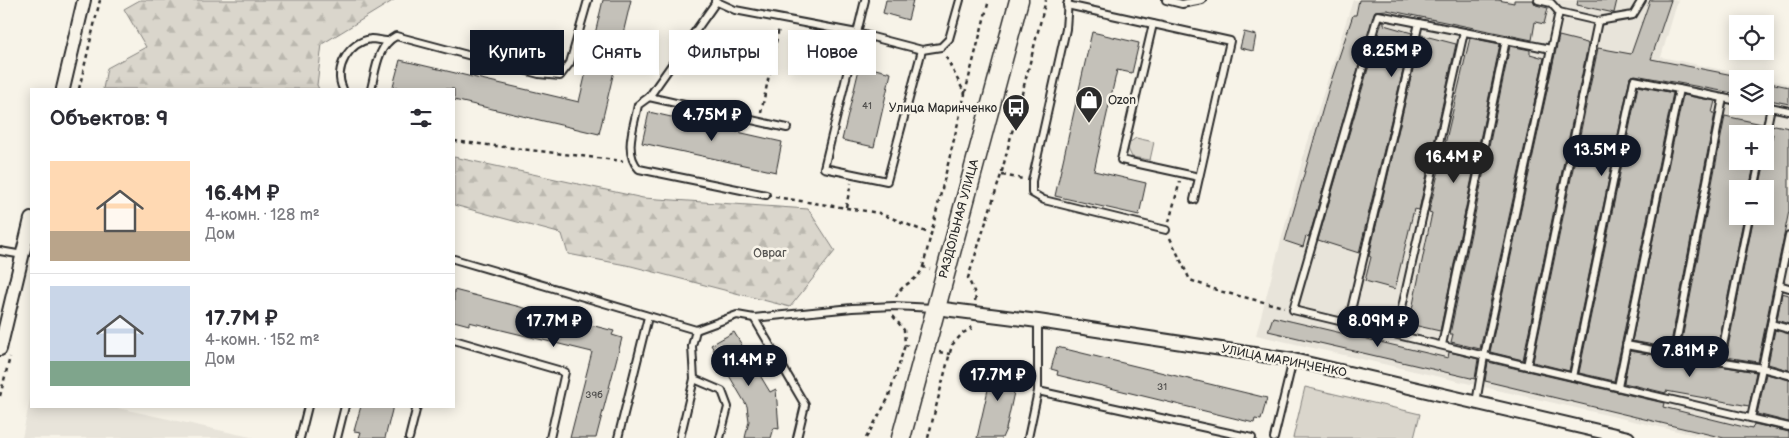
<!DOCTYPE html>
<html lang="ru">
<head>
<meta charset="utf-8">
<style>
  body { margin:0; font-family:"Balsamiq Sans",sans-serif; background:#f7f7f7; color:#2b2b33; height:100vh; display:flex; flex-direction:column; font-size:19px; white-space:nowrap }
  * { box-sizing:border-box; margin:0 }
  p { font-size:16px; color:#7c7c81 }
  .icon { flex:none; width:28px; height:28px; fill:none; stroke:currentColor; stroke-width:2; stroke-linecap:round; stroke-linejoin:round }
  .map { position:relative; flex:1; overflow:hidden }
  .sheet { position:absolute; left:30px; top:88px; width:425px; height:320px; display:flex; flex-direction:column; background:#fff; border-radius:0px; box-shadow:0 2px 12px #0003 }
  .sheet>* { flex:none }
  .guide { position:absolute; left:470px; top:30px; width:475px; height:45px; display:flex; gap:10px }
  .buttons { position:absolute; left:1729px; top:15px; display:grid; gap:10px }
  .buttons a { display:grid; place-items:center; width:45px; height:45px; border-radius:0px; background:#fff; box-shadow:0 2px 12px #0003; font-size:25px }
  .price { position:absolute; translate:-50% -42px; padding:0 11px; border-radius:18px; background:#111827; color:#fff; font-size:16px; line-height:32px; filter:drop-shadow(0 1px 2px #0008) }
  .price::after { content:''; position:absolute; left:50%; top:30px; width:15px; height:11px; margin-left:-8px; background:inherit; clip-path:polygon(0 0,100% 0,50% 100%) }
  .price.selected { background:#222; color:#fff }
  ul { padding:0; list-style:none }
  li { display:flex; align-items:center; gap:15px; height:125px; padding:0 20px }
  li+li { border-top:1px solid #e1e1e2 }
  li span { display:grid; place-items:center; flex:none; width:140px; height:100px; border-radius:0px; color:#555 }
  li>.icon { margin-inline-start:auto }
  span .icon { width:60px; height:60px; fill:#fffc; stroke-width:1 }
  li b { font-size:21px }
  h2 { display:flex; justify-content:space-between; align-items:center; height:60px; padding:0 20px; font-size:21px }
  .tag { padding:0 18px; border-radius:0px; background:#fff; box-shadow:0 2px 12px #0003; font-size:18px; line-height:45px }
  .tag.selected { background:#111827; color:#fff }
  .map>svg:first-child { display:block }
</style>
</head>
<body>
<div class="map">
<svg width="1789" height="438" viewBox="0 0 1789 438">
  <defs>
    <pattern id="forest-firs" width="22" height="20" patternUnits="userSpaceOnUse" patternTransform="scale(1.25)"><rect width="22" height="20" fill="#dad6cc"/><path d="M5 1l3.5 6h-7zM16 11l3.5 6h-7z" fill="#bbb8af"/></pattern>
  </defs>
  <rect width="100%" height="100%" fill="#f7f3e8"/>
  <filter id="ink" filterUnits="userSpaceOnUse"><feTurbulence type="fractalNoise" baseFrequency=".02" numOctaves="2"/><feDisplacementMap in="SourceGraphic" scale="10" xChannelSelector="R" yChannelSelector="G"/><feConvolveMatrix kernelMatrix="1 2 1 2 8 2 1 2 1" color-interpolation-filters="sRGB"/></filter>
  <g filter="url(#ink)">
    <g fill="#e8e4da" fill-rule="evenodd">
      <path d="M1353,0h325l-17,57 104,22h-27v27h27v-27l24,5v354h-81l-452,-103 48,-181zM1738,134h27v27h-27zM1738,189h27v27h-27z"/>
      <path d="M31,395v11h78l146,32h-233z"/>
    </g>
    <g fill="#dad6cc" stroke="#82807c">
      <path d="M1136,138l18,4 -4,18 -18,-3 -6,-12z"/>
      <path d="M1305,387l115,27 -6,24h-121z"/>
    </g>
    <g fill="url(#forest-firs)" stroke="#82807c">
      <path d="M140,0h254l-72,44 -5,41 2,4h-216l4,-21 39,-21 -22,-38z"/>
      <path d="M454,157l189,41 165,11 27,42 -45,56 -159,-41 -63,-12 -6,-20 -108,-29z"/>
    </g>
    <g fill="#c4c1b9" stroke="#2b2b2b">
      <path d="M603,0h28l-32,134 -145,-34v-11h-49l-12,-3 7,-26 179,42z"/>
      <path d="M886,0h27l-5,20 -25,-7z"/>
      <path d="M1359,0h139l16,3v-3h19l3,5 12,3 -4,16 -9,-2 -3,18 -145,-30 -12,1 -66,226 -3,-1 -3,11 -18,-6 44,-154 24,-72h3z"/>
      <path d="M1578,0h39l-3,13 -37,-8z"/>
      <path d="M1650,0h21l-20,59 87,17v18l-103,-19 -5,2 -61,294 -36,-9 65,-314 33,6z"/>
      <path d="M1382,21h2v4l28,8 -53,220 -41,-13z"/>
      <path d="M1092,32l47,11 -7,30 -15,-3 -23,101 52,12 -7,32 -84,-19z"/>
      <path d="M1244,32l12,3 -3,16 -13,-3z"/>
      <path d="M1421,35l35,9 -37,166 -5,-1 -19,80 -30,-8 6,-24 -2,-1z"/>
      <path d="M1559,36l28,7 1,2 -65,315 -33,-8z"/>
      <path d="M1470,38l30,6 -60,287 -31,-7 23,-111 -3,-1z"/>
      <path d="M1510,46l20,4v4l14,4 -64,291 -29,-7 2,-8h-3z"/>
      <path d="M860,65l31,8 -17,74 -32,-7z"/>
      <path d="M1765,82l24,5v17l-24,-5z"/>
      <path d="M1638,86l35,7 -59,288 -35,-8z"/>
      <path d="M1683,95l32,6 -3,12h3l-45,235 -38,-7z"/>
      <path d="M649,112l133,30 -6,30 -134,-29z"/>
      <path d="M1725,116l37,8 -2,10h-22v27h17l-6,28h-11v27h6l-28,140 -36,-6z"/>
      <path d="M1775,125l14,3v83l-31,151 -32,-5 28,-141h11v-27h-6l6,-28h2l6,-27h-2l1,-8z"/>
      <path d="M454,290l160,41 -2,4 10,3 -26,100h-26l22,-86 -123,-30v3l-15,-4z"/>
      <path d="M1782,293l7,2v29l-12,-4z"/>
      <path d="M1273,317l175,41 1,-6 29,7 -3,20 -207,-48z"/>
      <path d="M1775,330l14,4v36l-21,-6z"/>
      <path d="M734,332l36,60 6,-3 3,40 -5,-1 -3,10h-26l4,-17 -2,-15 -36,-61z"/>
      <path d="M1057,347l210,51 -6,22 -6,-1 -1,4 -197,-48 1,-4 -7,-2z"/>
      <path d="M1630,351l126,21 -7,34 -83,-15v2l-42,-10z"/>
      <path d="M1488,362l176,41 -1,4 89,22 2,-5 35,8v6h-65l-239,-57z"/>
      <path d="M994,363l25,6 -13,60 -4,9h-25z"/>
      <path d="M1766,374l23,6v42l-32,-8z"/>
      <path d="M361,406h32l-8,32h-26l2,-6 -7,-1z"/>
    </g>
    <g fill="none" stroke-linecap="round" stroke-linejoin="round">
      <defs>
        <g id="lane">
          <path d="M865,0l-41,168 63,13 35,-131"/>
          <path d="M1068,0l-2,29 -34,152v12l12,7 122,30"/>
          <path d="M1166,0l16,4 20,-4"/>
          <path d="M1538,0l13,3 8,9"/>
          <path d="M715,1l20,9 122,23 65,17 19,-3 8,-8 11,-39"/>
          <path d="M716,2l-67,95 -11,8c-4,21 -15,48 1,64l127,26"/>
          <path d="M1067,5l163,36 -36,159"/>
          <path d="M1598,21l35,-6 9,-15"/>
          <path d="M1153,24l-32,136 78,17"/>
          <path d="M343,89c-10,-20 6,-47 28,-50 5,0 11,2 16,2"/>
          <path d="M371,89c5,-19 6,-43 25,-53l143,38 21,2 10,-13 18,-63"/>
          <path d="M649,97l138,31"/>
          <path d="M1723,98l-49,256 88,14 -11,50"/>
          <path d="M1765,106l24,5"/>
          <path d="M1765,136l6,-29"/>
          <path d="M1754,189l6,-28"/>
          <path d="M1789,236l-27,132 27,7"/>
          <path d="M0,251l23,4"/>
          <path d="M454,259l242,71 41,-15 17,3 98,-10 42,-2 40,2"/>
          <path d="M1779,285l10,3"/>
          <path d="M754,318l51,87 -8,33"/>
          <path d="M1038,321v70l214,47"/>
          <path d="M1348,323l71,-300"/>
          <path d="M1771,324l18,5"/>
          <path d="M1396,334l68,-302"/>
          <path d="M454,340l111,32 -15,66"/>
          <path d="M1442,345l64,-305"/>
          <path d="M1626,345l48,9"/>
          <path d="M1720,361l29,-145"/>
          <path d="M1527,366l262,61"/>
          <path d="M1573,377l61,-297 104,21"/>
          <path d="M694,379l28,12 6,16 -8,31"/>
          <path d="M1618,387l61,-298"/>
          <path d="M1476,403l8,-47 75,-344 39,9 -71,345c-78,-19 -156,-38 -234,-56l85,-295 173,34"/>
          <path d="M300,438l8,-32"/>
          <path d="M337,438l8,-32"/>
          <path d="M409,438l8,-32"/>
          <path d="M618,438l30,-121"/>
          <path d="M680,438l14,-59 -2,-33 4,-16"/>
          <path d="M1028,438l10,-47"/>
          <path d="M1274,438l19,-78"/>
        </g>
        <g id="street">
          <path d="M63,89l21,-89"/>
          <path d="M936,308l102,13 255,39 335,78"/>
          <path d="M0,349l31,-130"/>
        </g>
        <path id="secondary" d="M901,438l118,-438"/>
      </defs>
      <use href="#lane" stroke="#2b2b2b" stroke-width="10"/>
      <use href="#street" stroke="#2b2b2b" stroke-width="16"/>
      <use href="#secondary" stroke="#2b2b2b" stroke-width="21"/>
      <g stroke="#2b2b2b" stroke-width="2.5" stroke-dasharray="4 4" stroke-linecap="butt">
        <path d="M79,89l21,-89"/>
        <path d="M965,93l24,-93"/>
        <path d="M761,113l18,-85"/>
        <path d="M454,141l169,20"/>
        <path d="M1002,175l21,4"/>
        <path d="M775,197l104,16 52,21"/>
        <path d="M846,207l5,-24"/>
        <path d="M1169,222l11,-41"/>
        <path d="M1170,238l20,42 29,11 65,16"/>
        <path d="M923,267l42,-173 -20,-39"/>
        <path d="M896,297c4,-13 22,-15 27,-30l7,2"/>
        <path d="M975,301l1,-5 -8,-18 33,-103 45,-175"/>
        <path d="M893,316l11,14 1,15 4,1"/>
        <path d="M939,352l11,2"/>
        <path d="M0,396l10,-39"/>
        <path d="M866,438l22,-39 17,-54"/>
        <path d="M928,438l24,-93 11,-12 8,-4 1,-5"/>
      </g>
      <use href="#lane" stroke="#f7f3e8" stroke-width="6"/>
      <use href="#street" stroke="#f7f3e8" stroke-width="12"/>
      <use href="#secondary" stroke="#f7f3e8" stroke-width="18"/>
    </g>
  </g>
  <defs>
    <symbol id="shop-pin" viewBox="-11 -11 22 30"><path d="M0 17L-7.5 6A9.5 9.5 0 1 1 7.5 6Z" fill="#2b2b2b" stroke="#f7f3e8"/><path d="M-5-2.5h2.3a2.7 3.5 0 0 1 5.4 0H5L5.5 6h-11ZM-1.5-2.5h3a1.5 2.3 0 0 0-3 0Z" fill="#fff"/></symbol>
    <symbol id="bus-pin" viewBox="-11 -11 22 30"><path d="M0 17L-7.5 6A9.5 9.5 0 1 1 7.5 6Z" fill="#2b2b2b" stroke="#f7f3e8"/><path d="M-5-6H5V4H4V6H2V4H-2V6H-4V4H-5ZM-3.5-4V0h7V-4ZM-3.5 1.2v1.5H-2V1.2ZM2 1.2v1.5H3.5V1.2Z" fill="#fff"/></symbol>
  </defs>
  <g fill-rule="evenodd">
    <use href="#shop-pin" x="1073" y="84" width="32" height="43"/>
    <use href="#bus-pin" x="1000" y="92" width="32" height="43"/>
  </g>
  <g text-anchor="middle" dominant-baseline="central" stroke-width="5" stroke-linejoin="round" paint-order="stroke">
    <g font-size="10" fill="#51504e">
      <text x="867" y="106">41</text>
      <text x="1162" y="387">31</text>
      <text x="594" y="395">39б</text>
    </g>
    <g font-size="12" fill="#2b2b2b" stroke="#f7f3e8" text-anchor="start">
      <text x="1108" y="100">Ozon</text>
      <text x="997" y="108" text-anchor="end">Улица Маринченко</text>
    </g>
    <g font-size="12" fill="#2b2b2b" stroke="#f7f3e8">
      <text transform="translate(959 219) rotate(-75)">РАЗДОЛЬНАЯ УЛИЦА</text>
      <text transform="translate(1284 361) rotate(11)">УЛИЦА МАРИНЧЕНКО</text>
    </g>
    <g font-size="12" fill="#575653" stroke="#f7f3e8">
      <text x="770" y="253">Овраг</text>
    </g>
  </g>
</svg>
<div class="buttons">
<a><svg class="icon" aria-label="locate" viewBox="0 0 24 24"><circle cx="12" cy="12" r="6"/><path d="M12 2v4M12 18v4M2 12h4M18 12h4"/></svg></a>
<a><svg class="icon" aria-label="layers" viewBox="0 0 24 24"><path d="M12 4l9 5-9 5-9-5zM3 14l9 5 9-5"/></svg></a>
<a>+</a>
<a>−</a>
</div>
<b class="price" style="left:1392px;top:78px">8.25M ₽</b>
<b class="price" style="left:712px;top:142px">4.75M ₽</b>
<b class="price" style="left:1602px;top:177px">13.5M ₽</b>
<b class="price selected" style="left:1454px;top:184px">16.4M ₽</b>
<b class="price" style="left:554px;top:348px">17.7M ₽</b>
<b class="price" style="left:1378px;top:348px">8.09M ₽</b>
<b class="price" style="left:1690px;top:378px">7.81M ₽</b>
<b class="price" style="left:749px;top:387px">11.4M ₽</b>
<b class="price" style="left:998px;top:402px">17.7M ₽</b>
<div class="guide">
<a class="tag selected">Купить</a>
<a class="tag">Снять</a>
<a class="tag">Фильтры</a>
<a class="tag">Новое</a>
</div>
<section class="sheet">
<h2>Объектов: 9<svg class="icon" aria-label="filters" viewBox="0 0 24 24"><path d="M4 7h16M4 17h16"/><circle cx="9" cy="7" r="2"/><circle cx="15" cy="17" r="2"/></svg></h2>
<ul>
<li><span style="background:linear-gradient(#ffd9b3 70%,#b9a48a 0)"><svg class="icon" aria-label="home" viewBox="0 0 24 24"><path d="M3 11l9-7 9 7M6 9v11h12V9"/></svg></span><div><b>16.4M ₽</b><p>4-комн. · 128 m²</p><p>Дом</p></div></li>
<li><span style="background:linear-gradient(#c9d6e8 75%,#7fa58c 0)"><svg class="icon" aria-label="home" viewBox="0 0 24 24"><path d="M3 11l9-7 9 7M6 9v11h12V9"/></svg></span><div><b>17.7M ₽</b><p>4-комн. · 152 m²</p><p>Дом</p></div></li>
</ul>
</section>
</div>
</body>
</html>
